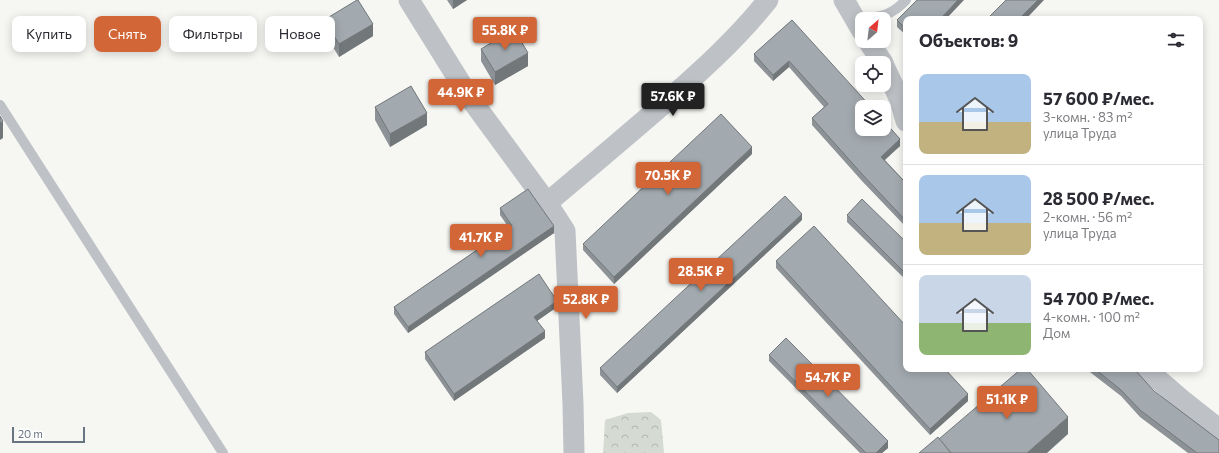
<!DOCTYPE html>
<html lang="ru">
<head>
<meta charset="utf-8">
<style>
  body { margin:0; font-family:Commissioner,sans-serif; background:#f2f2f3; color:#2b2b33; height:100vh; display:flex; flex-direction:column; font-size:15px; white-space:nowrap }
  * { box-sizing:border-box; margin:0 }
  p { font-size:13px; color:#7c7c81 }
  .icon { flex:none; width:22px; height:22px; fill:none; stroke:currentColor; stroke-width:2; stroke-linecap:round; stroke-linejoin:round }
  .map { position:relative; flex:1; overflow:hidden }
  .sheet { position:absolute; left:903px; top:16px; width:300px; height:356px; display:flex; flex-direction:column; background:#fff; border-radius:8px; box-shadow:0 2px 10px #0003 }
  .sheet>* { flex:none }
  .hud { position:absolute; left:12px; top:16px; width:380px; height:36px; display:flex; gap:8px }
  .needle { width:26px; rotate:28deg }
  .buttons { position:absolute; left:855px; top:12px; display:grid; gap:8px }
  .buttons a { display:grid; place-items:center; width:36px; height:36px; border-radius:8px; background:#fff; box-shadow:0 2px 10px #0003; font-size:20px }
  .scale { position:absolute; left:12px; bottom:10px; width:73px; box-sizing:border-box; padding-left:4px; border:2px solid #687481; border-top:0; font-size:11px; line-height:14px; white-space:nowrap; color:#687481; -webkit-text-stroke:3px #fff; paint-order:stroke }
  .price { position:absolute; translate:-50% -34px; padding:0 9px; border-radius:4px; background:#d26637; color:#fff; font-size:13px; line-height:26px; filter:drop-shadow(0 1px 2px #0008) }
  .price::after { content:''; position:absolute; left:50%; top:24px; width:12px; height:9px; margin-left:-6px; background:inherit; clip-path:polygon(0 0,100% 0,50% 100%) }
  .price.selected { background:#222; color:#fff }
  ul { padding:0; list-style:none }
  li { display:flex; align-items:center; gap:12px; height:100px; padding:0 16px }
  li+li { border-top:1px solid #e1e1e2 }
  li span { display:grid; place-items:center; flex:none; width:112px; height:80px; border-radius:8px; color:#555 }
  li>.icon { margin-inline-start:auto }
  span .icon { width:48px; height:48px; fill:#fffc; stroke-width:1 }
  li b { font-size:17px }
  h2 { display:flex; justify-content:space-between; align-items:center; height:48px; padding:0 16px; font-size:17px }
  .tag { padding:0 14px; border-radius:8px; background:#fff; box-shadow:0 2px 10px #0003; font-size:14px; line-height:36px }
  .tag.selected { background:#d26637; color:#fff }
  .map>svg:first-child { display:block }
</style>
</head>
<body>
<div class="map">
<svg width="1219" height="453" viewBox="0 0 1219 453">
  <defs>
    <pattern id="forest-crowns" width="20" height="18" patternUnits="userSpaceOnUse"><rect width="20" height="18" fill="#d5dad3"/><path d="M2 6a3 3 0 1 1 6 0M12 15a3 3 0 1 1 6 0" fill="none" stroke="#b1b5b1"/></pattern>
  </defs>
  <rect width="100%" height="100%" fill="#f6f6f3"/>
  <path fill="url(#forest-crowns)" d="M651,412l10,8 3,33h-61l2,-33 23,-7z"/>
  <g fill="none" stroke-linecap="round" stroke-linejoin="round">
    <g stroke="#bec1c5" stroke-width="10">
      <path d="M855,19c23,-2 34,-1 51,-19"/>
      <path d="M0,105l223,348"/>
    </g>
    <g stroke="#bec1c5" stroke-width="21">
      <path d="M409,0l61,98 77,105 18,28 8,173 1,49"/>
      <path d="M844,0l18,31"/>
      <path d="M868,41l15,22"/>
      <path d="M884,66l16,34 6,21"/>
      <path d="M547,203c38,-32 76,-64 113,-96 39,-34 76,-67 108,-107"/>
      <path d="M1146,369l36,31 37,29"/>
    </g>
  </g>
  <g fill="#8c9296">
    <path d="M447,0h20l-14,9z"/>
    <path d="M906,19v16l-9,-8v-7z"/>
    <path d="M324,20l49,16 -34,21 -15,-25z"/>
    <path d="M792,20l108,126 -15,14 21,23v44l-44,-46 -50,-56v-7l12,-11 -35,-40 -16,14 -19,-20v-7z"/>
    <path d="M481,49l47,17 -33,19 -14,-24z"/>
    <path d="M375,107l52,18 -37,22 -15,-27z"/>
    <path d="M752,154l-138,130 -31,-34v-6z"/>
    <path d="M500,208l54,25 -146,100 -14,-19v-7l115,-79 -9,-13z"/>
    <path d="M847,215l59,27v38l-59,-58z"/>
    <path d="M802,220l-185,173 -17,-18v-7z"/>
    <path d="M776,261l192,140 -38,34 -154,-167z"/>
    <path d="M557,307l-20,14 8,17 -91,63 -29,-42v-7z"/>
    <path d="M769,355l119,93 -6,5h-22l-91,-92z"/>
    <path d="M1086,369h52v5l16,17 65,62h-31l-48,-36 -19,-21z"/>
  </g>
  <g fill="#72777a">
    <path d="M453,0h14l-14,9z"/>
    <path d="M958,0h6l-18,19h-6z"/>
    <path d="M1038,0h6l-18,19h-7z"/>
    <path d="M373,24v12l-34,21v-13z"/>
    <path d="M528,53v13l-33,19v-13z"/>
    <path d="M789,61v6l-16,14v-6z"/>
    <path d="M427,113v12l-37,22v-13z"/>
    <path d="M3,121v17l-3,2v-17z"/>
    <path d="M900,139v7l-19,17v-6z"/>
    <path d="M752,147v7l-138,130v-7z"/>
    <path d="M802,214v6l-185,173v-6z"/>
    <path d="M554,226v7l-146,100v-6z"/>
    <path d="M557,301v6l-23,16v-6z"/>
    <path d="M545,331v7l-91,63v-7z"/>
    <path d="M968,394v7l-38,34v-6z"/>
    <path d="M1068,417v17l-21,19h-20z"/>
    <path d="M888,441v7l-6,5h-6z"/>
  </g>
  <g fill="#a3aaaf" stroke="#72777a">
    <path d="M357,0h1l15,24 -34,20 -15,-24z"/>
    <path d="M917,0h41l-18,19h-34v10l-9,-9z"/>
    <path d="M1006,0h32l-19,19h-32z"/>
    <path d="M792,20l79,87h-9v22h22v-8l16,18 -19,18 25,26v38l-44,-47 -50,-56 16,-14 -39,-43 -16,14 -19,-21z"/>
    <path d="M514,29l14,24 -33,19 -14,-23z"/>
    <path d="M411,86l16,27 -37,21 -15,-27z"/>
    <path d="M721,114l31,33 -138,130 -31,-33z"/>
    <path d="M0,116l3,5 -3,2z"/>
    <path d="M528,189l26,37 -146,101 -14,-20 118,-81 -12,-18z"/>
    <path d="M785,196l17,18 -185,173 -17,-19z"/>
    <path d="M862,199l44,43v32l-59,-59z"/>
    <path d="M814,226l92,100v43h39l23,25 -38,35 -154,-168z"/>
    <path d="M539,274l18,27 -23,16 11,14 -91,63 -29,-42z"/>
    <path d="M786,338l102,103 -12,12h-10l-97,-98z"/>
    <path d="M1021,369h6l41,48 -41,36h-76l-12,-14z"/>
    <path d="M1095,369h43l-2,2 18,20 65,49v13h-22l-57,-43 -19,-20z"/>
    <path d="M938,437l13,16h-32z"/>
  </g>
</svg>
<div class="buttons">
<a><svg class="needle" viewBox="-14 -14 28 28"><path d="M0-13l5 13h-10z" fill="#e53935"/><path d="M0 13l5-13h-10z" fill="#7c7c81"/></svg></a>
<a><svg class="icon" aria-label="locate" viewBox="0 0 24 24"><circle cx="12" cy="12" r="6"/><path d="M12 2v4M12 18v4M2 12h4M18 12h4"/></svg></a>
<a><svg class="icon" aria-label="layers" viewBox="0 0 24 24"><path d="M12 4l9 5-9 5-9-5zM3 14l9 5 9-5"/></svg></a>
</div>
<div class="scale">20 m</div>
<b class="price" style="left:505px;top:51px">55.8K ₽</b>
<b class="price" style="left:461px;top:113px">44.9K ₽</b>
<b class="price selected" style="left:673px;top:117px">57.6K ₽</b>
<b class="price" style="left:668px;top:196px">70.5K ₽</b>
<b class="price" style="left:481px;top:258px">41.7K ₽</b>
<b class="price" style="left:701px;top:292px">28.5K ₽</b>
<b class="price" style="left:586px;top:320px">52.8K ₽</b>
<b class="price" style="left:828px;top:398px">54.7K ₽</b>
<b class="price" style="left:1007px;top:420px">51.1K ₽</b>
<div class="hud">
<a class="tag">Купить</a>
<a class="tag selected">Снять</a>
<a class="tag">Фильтры</a>
<a class="tag">Новое</a>
</div>
<section class="sheet">
<h2>Объектов: 9<svg class="icon" aria-label="filters" viewBox="0 0 24 24"><path d="M4 7h16M4 17h16"/><circle cx="9" cy="7" r="2"/><circle cx="15" cy="17" r="2"/></svg></h2>
<ul>
<li><span style="background:linear-gradient(#a9c7e8 60%,#c2b280 0)"><svg class="icon" aria-label="home" viewBox="0 0 24 24"><path d="M3 11l9-7 9 7M6 9v11h12V9"/></svg></span><div><b>57 600 ₽/мес.</b><p>3-комн. · 83 m²</p><p>улица Труда</p></div></li>
<li><span style="background:linear-gradient(#a9c7e8 60%,#c2b280 0)"><svg class="icon" aria-label="home" viewBox="0 0 24 24"><path d="M3 11l9-7 9 7M6 9v11h12V9"/></svg></span><div><b>28 500 ₽/мес.</b><p>2-комн. · 56 m²</p><p>улица Труда</p></div></li>
<li><span style="background:linear-gradient(#c9d6e8 60%,#8fb573 0)"><svg class="icon" aria-label="home" viewBox="0 0 24 24"><path d="M3 11l9-7 9 7M6 9v11h12V9"/></svg></span><div><b>54 700 ₽/мес.</b><p>4-комн. · 100 m²</p><p>Дом</p></div></li>
</ul>
</section>
</div>
</body>
</html>
